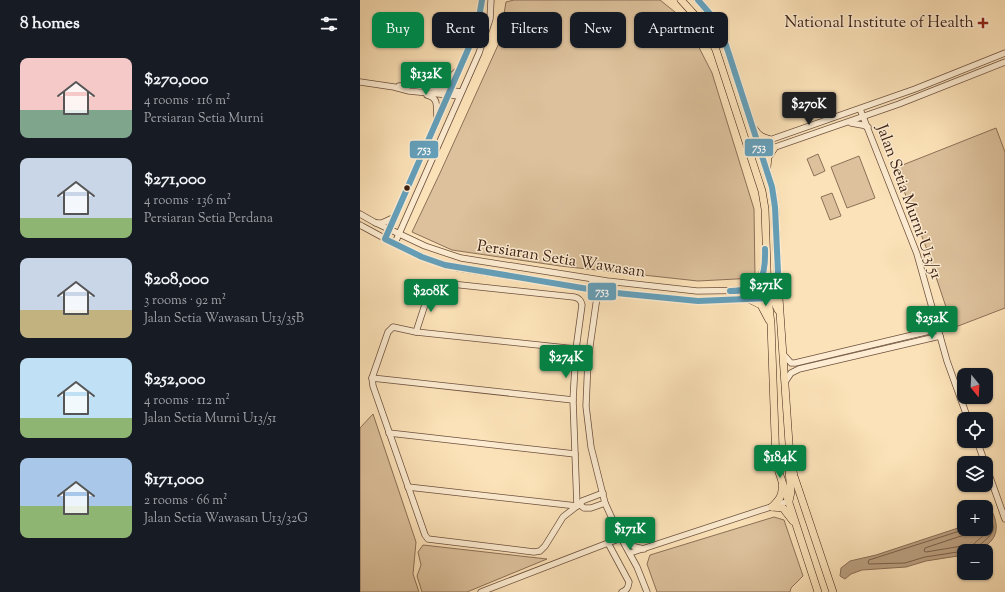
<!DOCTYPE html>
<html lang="en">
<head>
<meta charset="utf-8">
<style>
  body { margin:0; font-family:"Sorts Mill Goudy",serif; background:#242831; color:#f1f3f6; height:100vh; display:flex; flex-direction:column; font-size:15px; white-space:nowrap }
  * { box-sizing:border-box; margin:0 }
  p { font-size:13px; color:#9ea1a6 }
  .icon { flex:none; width:22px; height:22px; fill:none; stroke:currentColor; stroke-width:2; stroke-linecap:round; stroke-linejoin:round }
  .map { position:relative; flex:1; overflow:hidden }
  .details { display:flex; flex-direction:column; background:#171b24; width:360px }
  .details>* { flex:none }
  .guide { position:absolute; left:12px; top:12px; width:380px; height:36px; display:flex; gap:8px }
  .needle { width:26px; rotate:162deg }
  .tools { position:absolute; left:597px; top:368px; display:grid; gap:8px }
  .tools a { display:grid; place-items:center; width:36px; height:36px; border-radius:8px; background:#171b24; box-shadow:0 1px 3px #0004; font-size:20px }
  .price { position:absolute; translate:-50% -34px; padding:0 9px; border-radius:4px; background:#0b8043; color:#fff; font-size:13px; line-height:26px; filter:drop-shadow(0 1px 2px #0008) }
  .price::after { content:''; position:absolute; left:50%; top:24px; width:12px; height:9px; margin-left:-6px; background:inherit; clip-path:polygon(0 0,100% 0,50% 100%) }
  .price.current { background:#222; color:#fff }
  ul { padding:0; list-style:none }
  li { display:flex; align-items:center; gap:12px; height:100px; padding:0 20px }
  li span { display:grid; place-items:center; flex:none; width:112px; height:80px; border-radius:8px; color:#555 }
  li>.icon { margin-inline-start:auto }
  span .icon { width:48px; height:48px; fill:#fffc; stroke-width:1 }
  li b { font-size:17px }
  h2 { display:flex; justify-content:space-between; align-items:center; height:48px; padding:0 20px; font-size:17px }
  .chip { padding:0 14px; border-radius:8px; background:#171b24; box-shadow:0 1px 3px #0004; font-size:14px; line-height:36px }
  .chip.current { background:#0b8043; color:#fff }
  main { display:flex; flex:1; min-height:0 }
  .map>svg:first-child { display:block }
</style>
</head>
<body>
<main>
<section class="details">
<h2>8 homes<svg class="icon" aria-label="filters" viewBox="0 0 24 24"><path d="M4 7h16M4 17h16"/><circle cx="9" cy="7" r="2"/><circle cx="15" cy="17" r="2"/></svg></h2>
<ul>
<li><span style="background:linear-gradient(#f6c9c9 65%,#7fa58c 0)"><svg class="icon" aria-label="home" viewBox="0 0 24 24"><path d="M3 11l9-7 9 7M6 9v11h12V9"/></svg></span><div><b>$270,000</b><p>4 rooms · 116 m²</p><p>Persiaran Setia Murni</p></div></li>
<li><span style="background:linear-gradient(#c9d6e8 75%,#8fb573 0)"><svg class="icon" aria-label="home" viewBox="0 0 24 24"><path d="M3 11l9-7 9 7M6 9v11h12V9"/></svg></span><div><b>$271,000</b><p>4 rooms · 136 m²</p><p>Persiaran Setia Perdana</p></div></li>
<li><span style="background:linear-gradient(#c9d6e8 65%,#c2b280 0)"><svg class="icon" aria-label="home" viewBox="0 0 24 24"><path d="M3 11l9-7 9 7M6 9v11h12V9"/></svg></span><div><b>$208,000</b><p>3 rooms · 92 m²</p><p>Jalan Setia Wawasan U13/35B</p></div></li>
<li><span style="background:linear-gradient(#bfe0f5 75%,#8fb573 0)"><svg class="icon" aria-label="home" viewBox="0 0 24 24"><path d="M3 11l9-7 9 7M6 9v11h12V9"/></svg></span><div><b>$252,000</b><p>4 rooms · 112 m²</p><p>Jalan Setia Murni U13/51</p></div></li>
<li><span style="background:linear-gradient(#a9c7e8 60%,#8fb573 0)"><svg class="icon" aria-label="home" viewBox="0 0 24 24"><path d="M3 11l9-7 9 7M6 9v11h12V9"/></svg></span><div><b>$171,000</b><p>2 rooms · 66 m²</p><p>Jalan Setia Wawasan U13/32G</p></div></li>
</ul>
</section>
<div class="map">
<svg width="645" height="592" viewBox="0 0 645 592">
  <rect width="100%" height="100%" fill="#fce2b8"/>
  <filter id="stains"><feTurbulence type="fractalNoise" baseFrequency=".005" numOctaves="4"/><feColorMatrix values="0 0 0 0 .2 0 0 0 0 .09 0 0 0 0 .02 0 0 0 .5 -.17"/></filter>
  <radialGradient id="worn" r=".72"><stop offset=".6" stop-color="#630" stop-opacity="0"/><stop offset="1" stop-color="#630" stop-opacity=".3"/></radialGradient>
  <g fill="#dcc19c" stroke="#8c7158">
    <path d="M154,0h146l25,20 27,53 42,136 1,69 -57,3 -138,-15 -108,-16 -40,-18 28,-59 59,-130 7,-41z"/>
    <path d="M636,128l9,24v156l-52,20 -27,-81 -31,-79z"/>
    <path d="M458,154l7,17 -11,5 -7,-17z"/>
    <path d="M499,156l16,42 -28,10 -16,-41z"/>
    <path d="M472,193l9,23 -11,4 -9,-23z"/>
    <path d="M13,414l43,128 -3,32 6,18h-59v-164z"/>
    <path d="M414,517l10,3 19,56 -12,12 -1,4h-133l-10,-28 3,-9z"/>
    <path d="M63,545l124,14 -80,33h-45l-5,-16 4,-11 -3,-13z"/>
  </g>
  <path fill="#bba081" stroke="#896d56" d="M631,509c6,12 9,25 -3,35 -3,3 -7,6 -11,7 -4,1 -9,0 -13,0v4l-38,6 -20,6 -44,3 -11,4 -6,5 -5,-3 1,-8 9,-7 26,-6 88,-29v3h22v-15l1,-4z"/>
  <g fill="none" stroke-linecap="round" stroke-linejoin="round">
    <g stroke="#7c604b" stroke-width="1">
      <path d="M612,529l-5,5 -42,14 -1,3 2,1 36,-6 9,2c6,-11 21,-12 15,-28"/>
      <path d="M604,551l-39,6 -20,6 -36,1 -1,-1 1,-3 97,-31"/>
      <path d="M616,551c2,-11 27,-14 13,-36l-3,-1"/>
    </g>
    <defs>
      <g id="minor">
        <path d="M0,82l34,5 15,4 50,5"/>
        <path d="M59,84l25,-1 12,-11"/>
        <path d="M39,86l12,-1 50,7"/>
        <path d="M67,95c12,3 9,11 10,22"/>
        <path d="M500,109l57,145 30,107 21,58"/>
        <path d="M491,123l11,2 6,2"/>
        <path d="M398,144l157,-55 90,-36"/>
        <path d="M401,152l138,-48 106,-42"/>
        <path d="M0,214l14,8 51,24 36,12 146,23 90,10 70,-1"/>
        <path d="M16,223h6l13,-6"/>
        <path d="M0,225c31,17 63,35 98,43l148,24 92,9 70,-3"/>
        <path d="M25,239l92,-210 5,-29"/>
        <path d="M35,243l84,-190 11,-34 1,-19"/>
        <path d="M231,279l7,11 -10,70 -2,46 5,41 14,56 16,35 16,29 10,25"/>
        <path d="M56,332l15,-46 11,-3 132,14c5,1 7,3 8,8l-6,44 -3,51 4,106"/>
        <path d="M216,349l-160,-17 -23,-5 -5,5 -16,46 1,8 52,149 3,4 106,13 6,-1 5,-5 18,-29 14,-11 3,-1 2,-4 21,-8"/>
        <path d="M423,354l8,9h4l143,-34"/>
        <path d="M12,378l201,22"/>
        <path d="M425,382l6,-9 8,-4 141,-33"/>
        <path d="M29,433l186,21"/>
        <path d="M617,441l8,22"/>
        <path d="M626,466l19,53"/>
        <path d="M48,487l169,19"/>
        <path d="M220,505l4,3h7l14,-5"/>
        <path d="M263,540l12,7 9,2"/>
        <path d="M248,543l21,39c-1,6 -2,8 -7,10"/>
        <path d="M270,553l159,-52"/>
        <path d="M121,592l140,-54"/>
      </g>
      <g id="major">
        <path d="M321,0l21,23 14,27 46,141 3,18 3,89 3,26 5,139 42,129"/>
        <path d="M338,0l14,16 14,29 46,142 3,20 4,91 11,160 4,18 39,116"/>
        <path d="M395,130c4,7 9,8 16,10"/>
        <path d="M407,167l1,-10 6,-9"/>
        <path d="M416,280c-4,13 -4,18 2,30"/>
        <path d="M388,290l11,-8 5,-13"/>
        <path d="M389,299l12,6 8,15"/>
        <path d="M429,501l2,-9 -2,-21"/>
        <path d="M412,507l11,1 10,13"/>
        <path d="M412,507c7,-7 11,-11 10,-22"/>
      </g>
    </defs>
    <use href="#minor" stroke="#6d513e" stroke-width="7"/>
    <use href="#major" stroke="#3d2115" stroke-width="8"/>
    <use href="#minor" stroke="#fdecd1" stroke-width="5.5"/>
    <use href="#major" stroke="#fce2b8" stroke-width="7"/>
    <defs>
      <g id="bus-1">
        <path d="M122,0l-5,29 -92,210 37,18 23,8 161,27 92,9 70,-3 4,-4 6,-22 -3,-65 -3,-20 -46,-142 -14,-29 -14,-16"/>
        <path d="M370,291c31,0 36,-13 35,-42"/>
      </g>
    </defs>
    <use href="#bus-1" stroke="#fdecd1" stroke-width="9"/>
    <use href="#bus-1" stroke="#64a0bb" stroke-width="6"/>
  </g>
  <path fill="#8f2418" stroke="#fdecd1" stroke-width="1.5" d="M621 17h4v4h4v4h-4v4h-4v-4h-4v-4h4z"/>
  <circle fill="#3d2115" stroke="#fdecd1" stroke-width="1.5" cx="47" cy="188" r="3.5"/>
  <g text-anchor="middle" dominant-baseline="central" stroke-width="3" stroke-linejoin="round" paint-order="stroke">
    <g font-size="16" fill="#3d2115" stroke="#fdecd1" text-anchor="end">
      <text x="614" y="23">National Institute of Health</text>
    </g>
    <g font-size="16" fill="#3d2115" stroke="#fdecd1">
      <text transform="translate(548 202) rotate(70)">Jalan Setia Murni U13/51</text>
      <text transform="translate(201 260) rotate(9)">Persiaran Setia Wawasan</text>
    </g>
  </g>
  <g stroke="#fdecd1" stroke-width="1.5">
    <rect x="384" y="138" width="30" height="19" rx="4" fill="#64a0bb"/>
    <rect x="49" y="140" width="30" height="19" rx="4" fill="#64a0bb"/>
    <rect x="227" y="282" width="30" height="19" rx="4" fill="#64a0bb"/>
  </g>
  <g font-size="11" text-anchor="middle" font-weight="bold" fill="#fff">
    <text x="399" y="151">753</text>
    <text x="64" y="153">753</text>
    <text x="242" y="295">753</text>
  </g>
  <rect width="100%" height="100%" filter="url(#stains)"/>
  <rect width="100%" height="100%" fill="url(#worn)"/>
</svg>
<div class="tools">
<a><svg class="needle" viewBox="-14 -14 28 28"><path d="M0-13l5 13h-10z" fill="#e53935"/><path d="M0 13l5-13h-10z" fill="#9ea1a6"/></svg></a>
<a><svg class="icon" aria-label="locate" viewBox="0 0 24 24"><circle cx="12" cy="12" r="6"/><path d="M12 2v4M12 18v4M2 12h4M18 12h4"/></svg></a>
<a><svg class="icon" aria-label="layers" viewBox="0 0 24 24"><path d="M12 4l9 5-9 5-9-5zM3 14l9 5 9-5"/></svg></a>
<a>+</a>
<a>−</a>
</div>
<b class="price" style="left:66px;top:96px">$132K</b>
<b class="price current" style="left:449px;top:126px">$270K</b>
<b class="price" style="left:406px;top:307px">$271K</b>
<b class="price" style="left:71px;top:313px">$208K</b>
<b class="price" style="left:572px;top:340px">$252K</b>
<b class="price" style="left:206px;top:379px">$274K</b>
<b class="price" style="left:420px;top:479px">$184K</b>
<b class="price" style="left:270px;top:551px">$171K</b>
<div class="guide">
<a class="chip current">Buy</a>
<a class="chip">Rent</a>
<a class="chip">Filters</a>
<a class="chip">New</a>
<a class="chip">Apartment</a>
</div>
</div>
</main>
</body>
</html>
